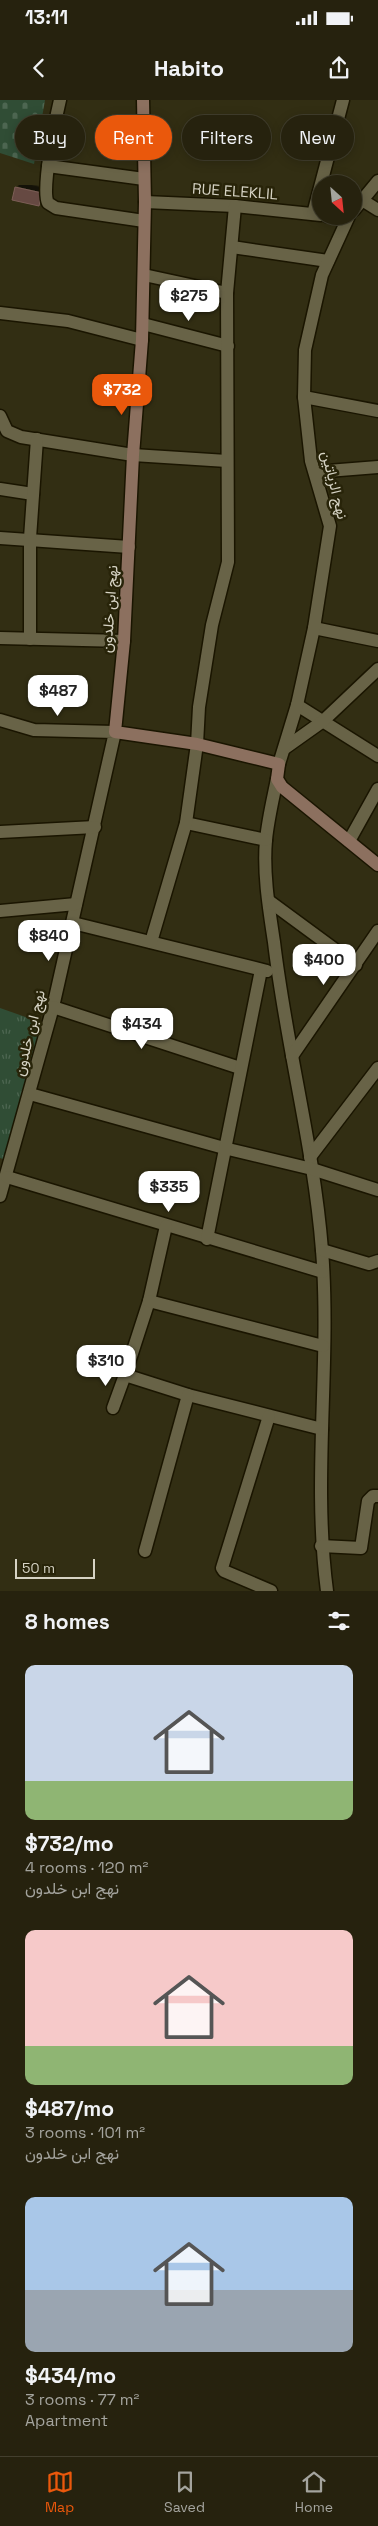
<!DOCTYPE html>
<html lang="en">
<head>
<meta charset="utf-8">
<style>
  body { margin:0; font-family:"Space Grotesk",Vazirmatn,sans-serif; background:#322f1c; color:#f1f3f6; height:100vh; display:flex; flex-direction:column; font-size:19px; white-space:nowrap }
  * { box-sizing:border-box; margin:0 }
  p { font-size:16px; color:#a4a49e }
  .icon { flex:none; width:28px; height:28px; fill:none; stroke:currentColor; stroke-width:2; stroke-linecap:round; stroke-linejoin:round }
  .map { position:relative; height:1491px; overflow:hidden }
  .sheet { display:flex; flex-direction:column; background:#26220e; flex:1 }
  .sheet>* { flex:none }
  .guide { position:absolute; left:15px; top:15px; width:349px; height:45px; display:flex; gap:10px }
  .needle { width:32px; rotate:153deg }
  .controls { position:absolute; left:312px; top:75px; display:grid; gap:10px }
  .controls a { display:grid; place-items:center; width:50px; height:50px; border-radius:50%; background:#26220e; box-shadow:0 2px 12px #0003,0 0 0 1px #423f2e; font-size:25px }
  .scale { position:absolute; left:15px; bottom:12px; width:80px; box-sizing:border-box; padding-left:5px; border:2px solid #d6d3c4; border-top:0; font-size:14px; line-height:18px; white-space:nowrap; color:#d6d3c4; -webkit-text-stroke:4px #282409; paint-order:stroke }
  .price { position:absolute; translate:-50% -42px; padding:0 11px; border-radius:10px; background:#fff; color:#222; font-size:16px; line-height:32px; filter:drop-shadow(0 1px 2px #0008) }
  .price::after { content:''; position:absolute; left:50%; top:30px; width:15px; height:11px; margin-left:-8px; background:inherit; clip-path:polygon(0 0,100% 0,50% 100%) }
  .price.on { background:#ea580c; color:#fff }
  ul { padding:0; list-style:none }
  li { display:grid; align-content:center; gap:10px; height:265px; padding:0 25px }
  li span { display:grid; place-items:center; height:155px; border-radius:10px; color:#555 }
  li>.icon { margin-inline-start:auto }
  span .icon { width:90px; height:90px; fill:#fffc; stroke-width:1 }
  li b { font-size:21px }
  h2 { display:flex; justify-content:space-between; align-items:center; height:60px; padding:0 25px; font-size:21px }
  .chip { padding:0 18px; border-radius:22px; background:#26220e; box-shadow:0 2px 12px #0003,0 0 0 1px #423f2e; font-size:18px; line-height:45px }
  .chip.on { background:#ea580c; color:#fff }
  .status { display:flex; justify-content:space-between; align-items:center; height:35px; padding:0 25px; background:#26220e; direction:ltr }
  .status svg { height:14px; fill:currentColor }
  header { display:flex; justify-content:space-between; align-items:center; height:65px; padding:0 25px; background:#26220e; font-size:22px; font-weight:700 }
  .tabs { display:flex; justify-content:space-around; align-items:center; height:70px; border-top:1px solid #423f2e; background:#26220e; font-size:14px; color:#a4a49e }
  .tabs a { display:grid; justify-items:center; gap:2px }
  .tabs .on { color:#ea580c }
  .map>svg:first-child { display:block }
</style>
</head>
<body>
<div class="status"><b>13:11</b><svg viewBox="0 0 49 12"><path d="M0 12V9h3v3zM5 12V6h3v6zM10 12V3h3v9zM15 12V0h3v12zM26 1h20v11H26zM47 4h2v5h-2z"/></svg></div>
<header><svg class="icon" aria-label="back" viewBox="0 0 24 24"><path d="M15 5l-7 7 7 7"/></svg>Habito<svg class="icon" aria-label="share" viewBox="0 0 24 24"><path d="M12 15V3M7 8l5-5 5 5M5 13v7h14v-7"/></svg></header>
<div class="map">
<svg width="378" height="1491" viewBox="0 0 378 1491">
  <defs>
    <pattern id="grass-tufts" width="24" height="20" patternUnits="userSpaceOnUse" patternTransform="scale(1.25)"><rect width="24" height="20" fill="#304d35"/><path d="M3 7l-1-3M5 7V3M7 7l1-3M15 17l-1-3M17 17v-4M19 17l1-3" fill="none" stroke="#4d6651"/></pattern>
    <pattern id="cemetery-stones" width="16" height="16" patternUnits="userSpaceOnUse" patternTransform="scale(1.25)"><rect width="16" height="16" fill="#304d35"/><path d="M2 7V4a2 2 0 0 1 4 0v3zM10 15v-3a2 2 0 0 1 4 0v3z" fill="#4d6651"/></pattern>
    <filter id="shadow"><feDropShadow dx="4.5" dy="-4.5" stdDeviation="0" flood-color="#0009"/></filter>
  </defs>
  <rect width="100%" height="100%" fill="#322e13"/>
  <path fill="url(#grass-tufts)" d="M0,908l54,19 -46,134 -8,-3z"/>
  <path fill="url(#cemetery-stones)" d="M0,0h45l-11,64 -34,-11z"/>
  <path fill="#664942" stroke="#7c5e56" filter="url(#shadow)" d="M15,87l27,6 -3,13 -27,-6z"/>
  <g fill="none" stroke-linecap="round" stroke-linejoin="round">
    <defs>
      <g id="street">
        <path d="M60,0c-4,17 -19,90 -12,103l8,5 88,13"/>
        <path d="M48,66l96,13"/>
        <path d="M362,100l16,10"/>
        <path d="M145,102l90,4 86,9"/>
        <path d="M354,110l24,-29"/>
        <path d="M313,114l30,-114"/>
        <path d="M327,116l19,3"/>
        <path d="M232,147l96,14"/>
        <path d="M144,175l83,18"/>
        <path d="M0,213l68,8 74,19"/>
        <path d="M143,224l85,22"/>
        <path d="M304,297l74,14"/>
        <path d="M0,316l7,15 14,6 112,18 94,6"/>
        <path d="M315,372l63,-5"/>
        <path d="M0,389l33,5"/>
        <path d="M0,438l129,9"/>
        <path d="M314,528l64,13"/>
        <path d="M0,538l124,3"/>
        <path d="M30,539v-101l7,-99"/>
        <path d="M297,605l81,51"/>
        <path d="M0,620l34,10 81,2 -62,275 -53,189"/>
        <path d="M285,648l38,-27 55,-52"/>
        <path d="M279,664l18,-59 17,-77 16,-102 -19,-65 -7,-64 1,-47 17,-75 27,-59"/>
        <path d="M277,679c-4,20 -9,40 -11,61 -3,33 3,69 8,102 12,103 40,205 48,308 9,114 -10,227 5,341"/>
        <path d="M186,723l80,17"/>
        <path d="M0,732l95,-5"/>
        <path d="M349,741l29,-52"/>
        <path d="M269,801l87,64"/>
        <path d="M0,811l76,-7"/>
        <path d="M73,823l194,48"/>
        <path d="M151,842l35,-119 11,-79 2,-37 13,-82 16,-63 -1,-269 8,-87"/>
        <path d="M53,907l187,61"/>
        <path d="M292,956l86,-125"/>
        <path d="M30,994l194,54 88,21 66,21"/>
        <path d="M310,1057l68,-89"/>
        <path d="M7,1077l316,95"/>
        <path d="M166,1126l-17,75 -24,74 63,20 134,34"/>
        <path d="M207,1139l54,-269"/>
        <path d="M322,1150l47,14 9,-3"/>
        <path d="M149,1201l174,45"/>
        <path d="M113,1308l12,-33"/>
        <path d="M269,1316l-47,152 2,3 47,20"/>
        <path d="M321,1446l40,2 7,-47 5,-5h5"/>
        <path d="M145,1451l43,-156"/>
      </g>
      <path id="secondary" d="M143,0l2,102 -3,138 -9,115 -9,186 -9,91 82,12 82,20 -2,15 5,8 96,78"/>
    </defs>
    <use href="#street" stroke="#1a1500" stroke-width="15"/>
    <use href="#secondary" stroke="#1a1500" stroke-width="15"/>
    <use href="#street" stroke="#686347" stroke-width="12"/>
    <use href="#secondary" stroke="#8c705f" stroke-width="12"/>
  </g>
  <g text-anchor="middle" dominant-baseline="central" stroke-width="5" stroke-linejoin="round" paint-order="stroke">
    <g font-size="15" fill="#d6d3c4" stroke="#282409">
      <text transform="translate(235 91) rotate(4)">RUE ELEKLIL</text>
      <text transform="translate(335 385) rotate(76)">نهج الزياتين</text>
      <text transform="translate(109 509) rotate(-86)">نهج ابن خلدون</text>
      <text transform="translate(29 933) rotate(-76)">نهج ابن خلدون</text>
    </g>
  </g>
</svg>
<div class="controls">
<a><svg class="needle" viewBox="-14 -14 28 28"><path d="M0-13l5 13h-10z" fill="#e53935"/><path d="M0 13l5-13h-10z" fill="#a4a49e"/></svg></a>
</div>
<div class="scale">50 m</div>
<b class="price" style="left:189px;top:222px">$275</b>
<b class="price on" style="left:122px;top:316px">$732</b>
<b class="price" style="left:58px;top:617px">$487</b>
<b class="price" style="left:49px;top:862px">$840</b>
<b class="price" style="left:324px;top:886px">$400</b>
<b class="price" style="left:142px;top:950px">$434</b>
<b class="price" style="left:169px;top:1113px">$335</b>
<b class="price" style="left:106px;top:1287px">$310</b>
<div class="guide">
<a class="chip">Buy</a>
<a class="chip on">Rent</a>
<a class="chip">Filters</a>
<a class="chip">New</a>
</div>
</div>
<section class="sheet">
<h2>8 homes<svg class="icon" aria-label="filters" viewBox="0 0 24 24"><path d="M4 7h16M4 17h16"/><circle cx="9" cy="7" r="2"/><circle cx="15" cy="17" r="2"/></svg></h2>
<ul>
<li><span style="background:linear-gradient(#c9d6e8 75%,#8fb573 0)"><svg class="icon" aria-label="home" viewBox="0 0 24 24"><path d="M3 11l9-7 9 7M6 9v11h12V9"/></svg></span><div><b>$732/mo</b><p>4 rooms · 120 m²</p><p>نهج ابن خلدون</p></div></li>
<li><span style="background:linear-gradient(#f6c9c9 75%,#8fb573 0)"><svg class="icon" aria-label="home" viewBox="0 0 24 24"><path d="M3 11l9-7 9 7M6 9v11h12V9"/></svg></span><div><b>$487/mo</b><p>3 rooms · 101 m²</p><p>نهج ابن خلدون</p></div></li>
<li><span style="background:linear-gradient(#a9c7e8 60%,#9aa5b1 0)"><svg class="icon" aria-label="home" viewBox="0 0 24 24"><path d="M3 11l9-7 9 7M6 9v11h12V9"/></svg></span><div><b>$434/mo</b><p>3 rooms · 77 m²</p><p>Apartment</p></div></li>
</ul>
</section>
<nav class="tabs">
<a class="on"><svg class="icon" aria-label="map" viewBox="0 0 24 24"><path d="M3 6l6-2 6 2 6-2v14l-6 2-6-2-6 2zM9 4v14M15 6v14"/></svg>Map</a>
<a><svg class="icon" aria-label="saved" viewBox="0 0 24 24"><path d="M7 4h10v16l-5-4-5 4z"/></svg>Saved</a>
<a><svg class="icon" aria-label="home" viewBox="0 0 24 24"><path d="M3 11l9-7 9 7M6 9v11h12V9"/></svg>Home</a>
</nav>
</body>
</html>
